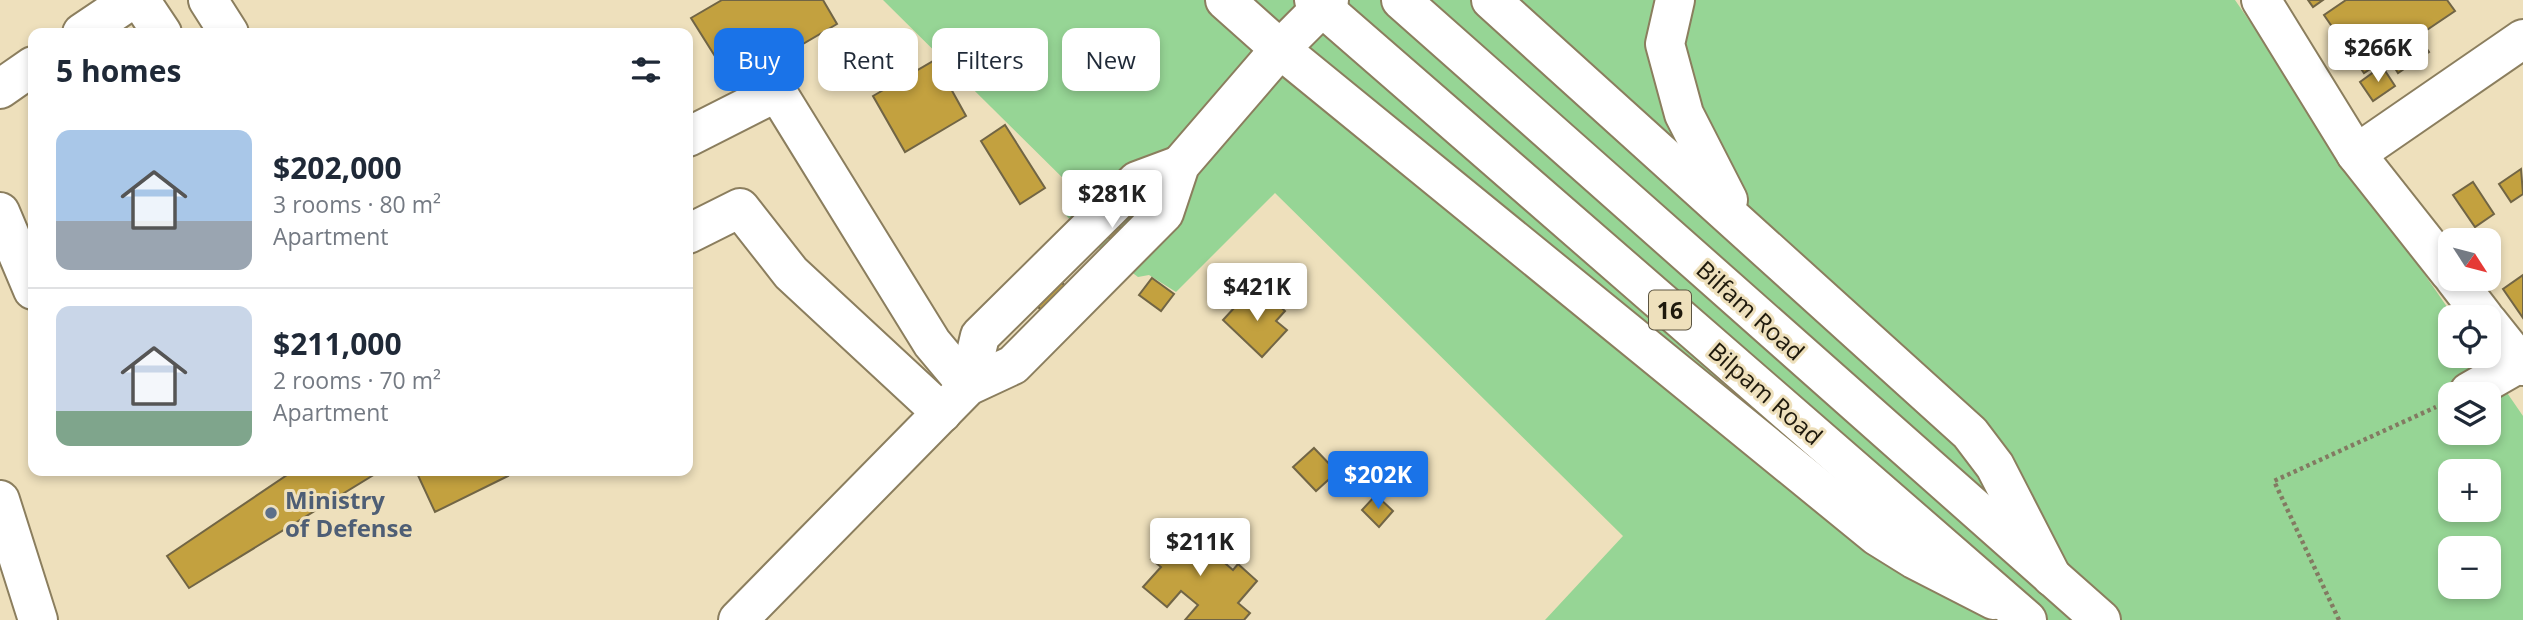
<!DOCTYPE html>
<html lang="en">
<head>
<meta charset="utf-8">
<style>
  body { margin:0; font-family:"Open Sans",sans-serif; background:#f6f6f7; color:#1f2937; height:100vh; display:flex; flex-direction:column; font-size:26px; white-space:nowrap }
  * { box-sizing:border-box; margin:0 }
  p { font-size:23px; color:#747a83 }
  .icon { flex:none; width:38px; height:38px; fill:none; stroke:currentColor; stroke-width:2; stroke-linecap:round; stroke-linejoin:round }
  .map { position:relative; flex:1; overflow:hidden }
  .drawer { position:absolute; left:28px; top:28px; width:665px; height:448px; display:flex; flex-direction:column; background:#fff; border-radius:14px; box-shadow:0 4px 10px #0003 }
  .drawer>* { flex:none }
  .hud { position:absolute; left:714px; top:28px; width:665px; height:63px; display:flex; gap:14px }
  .needle { width:46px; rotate:126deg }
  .fabs { position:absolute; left:2438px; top:228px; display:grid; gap:14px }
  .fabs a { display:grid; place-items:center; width:63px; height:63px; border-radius:14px; background:#fff; box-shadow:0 4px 10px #0003; font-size:35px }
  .price { position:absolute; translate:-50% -60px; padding:0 16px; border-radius:7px; background:#fff; color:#222; font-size:23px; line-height:46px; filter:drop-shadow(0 2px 4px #0008) }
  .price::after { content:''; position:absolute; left:50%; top:42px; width:21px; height:16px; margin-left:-10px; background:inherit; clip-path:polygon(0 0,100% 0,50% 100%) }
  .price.selected { background:#1a73e8; color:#fff }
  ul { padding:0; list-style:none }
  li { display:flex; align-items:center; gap:21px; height:175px; padding:0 28px }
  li+li { border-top:2px solid #e0e1e3 }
  li span { display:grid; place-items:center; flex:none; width:196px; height:140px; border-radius:14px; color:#555 }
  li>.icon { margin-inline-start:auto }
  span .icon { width:84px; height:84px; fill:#fffc; stroke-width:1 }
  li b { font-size:30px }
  h2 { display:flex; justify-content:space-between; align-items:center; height:84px; padding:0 28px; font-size:30px }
  .pill { padding:0 24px; border-radius:14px; background:#fff; box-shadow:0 4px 10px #0003; font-size:24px; line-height:63px }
  .pill.selected { background:#1a73e8; color:#fff }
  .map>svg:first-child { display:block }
</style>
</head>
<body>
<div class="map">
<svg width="2523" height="620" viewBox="0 0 2523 620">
  <rect width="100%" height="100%" fill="#eee0bc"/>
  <path fill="#96d595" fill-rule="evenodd" d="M883,0h1352l219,317h-4v38h31l42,61v204h-978l78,-84 -348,-343 -99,99 -27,-17 -11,2 -52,-39 -22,-25 16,-18zM2450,394h38v38h-38zM2450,471h38v38h-38zM2450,548h38v38h-38z"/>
  <g fill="#c3a13f" stroke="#716545" stroke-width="2">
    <path d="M722,0h101l14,24 -104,61 -42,-67z"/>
    <path d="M2308,0h15l-10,7z"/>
    <path d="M2346,0h101l8,11 -37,25 11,16 -31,21 -10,-16 -24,16 -40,-58z"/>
    <path d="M935,60l31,56 -61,36 -32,-56z"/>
    <path d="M2382,66l13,20 -22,15 -13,-19z"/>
    <path d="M1005,125l40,63 -25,16 -39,-63z"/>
    <path d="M2521,169l2,25 -12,8 -12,-18z"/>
    <path d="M2473,182l21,32 -19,13 -22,-32z"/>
    <path d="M1111,218l12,13 -11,10 -12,-13z"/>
    <path d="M1053,273l14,15 -25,23 -14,-15z"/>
    <path d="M2523,275v43l-20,-29z"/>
    <path d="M1152,278l22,16 -13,17 -22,-16z"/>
    <path d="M1247,294l12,11 8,-10 18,16 -9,10 11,9 -25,27 -39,-37z"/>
    <path d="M1314,448l23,24 -21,19 -23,-24z"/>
    <path d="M293,471h87l-191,117 -22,-32z"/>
    <path d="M416,471h89l3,5 -73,36z"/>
    <path d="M1376,495l17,16 -14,16 -17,-17z"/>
    <path d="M1199,524l21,19 -8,9 21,18 5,-6 19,17 -19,22 12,10 -6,7h-59l13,-15 -17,-14 -14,16 -24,-20 18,-20 -10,-8 19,-22 10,8z"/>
  </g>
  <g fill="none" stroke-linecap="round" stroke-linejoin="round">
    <defs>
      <g id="minor">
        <path d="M140,0l22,33"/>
        <path d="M208,0l21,33"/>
        <path d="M1225,0l55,49 597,487 37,23 80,41"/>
        <path d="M1491,0l479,433 25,33 57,111"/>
        <path d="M1675,0l-10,44 19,70 44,86"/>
        <path d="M2261,0l95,154 94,119"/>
        <path d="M82,33l49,-33"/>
        <path d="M0,89l33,-23"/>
        <path d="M688,137l89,-45 155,251 36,43"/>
        <path d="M2356,154l167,-115"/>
        <path d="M0,212l33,78"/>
        <path d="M688,234l52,-26 51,65 151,140"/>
        <path d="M2454,278l30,39"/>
        <path d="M2488,322l35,44"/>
        <path d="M968,386l12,-50 157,-155 43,-16"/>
        <path d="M2469,392l54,-31"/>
        <path d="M0,500l38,120"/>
        <path d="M738,620l230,-234 45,-21 151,-152 16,-48 100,-116 49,-49"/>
      </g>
      <g id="major">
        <path d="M1314,0l713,620"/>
        <path d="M1401,0l700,620"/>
      </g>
    </defs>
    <use href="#minor" stroke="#8b7e5e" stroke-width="42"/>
    <use href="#major" stroke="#8b7e5e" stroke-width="42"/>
    <path stroke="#837a62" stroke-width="4.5" stroke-dasharray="3.5 3.5" stroke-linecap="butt" d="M2339,620l-65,-139 162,-74"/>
    <use href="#minor" stroke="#fff" stroke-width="38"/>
    <use href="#major" stroke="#fff" stroke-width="38"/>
  </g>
  <circle fill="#5c6f8a" stroke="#eee0bc" stroke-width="2.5" cx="271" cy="513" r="7"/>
  <g text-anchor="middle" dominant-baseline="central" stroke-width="6" stroke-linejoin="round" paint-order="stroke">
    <rect fill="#eee0bc" stroke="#5c5541" stroke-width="2" x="1649" y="290.5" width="42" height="39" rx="5"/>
    <g font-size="23" font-weight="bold" fill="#1e190c">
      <text x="1670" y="310">16</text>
    </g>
    <g font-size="24" fill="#1e190c" stroke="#eee0bc">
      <text transform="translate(1751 310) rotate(42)">Bilfam Road</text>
      <text transform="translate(1766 393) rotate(41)">Bilpam Road</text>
    </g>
    <g font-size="24" font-weight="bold" fill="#4e5e75" stroke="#eee0bc" text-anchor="start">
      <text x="285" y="499">Ministry<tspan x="285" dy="28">of Defense</tspan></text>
    </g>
  </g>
</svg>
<div class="fabs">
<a><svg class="needle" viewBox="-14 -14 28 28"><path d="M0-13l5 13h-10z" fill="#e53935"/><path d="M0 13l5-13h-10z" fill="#747a83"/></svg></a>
<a><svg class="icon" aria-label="locate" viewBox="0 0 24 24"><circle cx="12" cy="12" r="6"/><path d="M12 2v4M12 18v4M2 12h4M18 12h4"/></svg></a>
<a><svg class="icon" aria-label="layers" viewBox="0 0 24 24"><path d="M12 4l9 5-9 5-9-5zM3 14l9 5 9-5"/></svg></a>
<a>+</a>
<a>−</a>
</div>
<b class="price" style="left:2378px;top:84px">$266K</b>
<b class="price" style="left:1112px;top:230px">$281K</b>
<b class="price" style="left:1257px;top:323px">$421K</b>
<b class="price selected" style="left:1378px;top:511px">$202K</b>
<b class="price" style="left:1200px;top:578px">$211K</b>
<div class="hud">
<a class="pill selected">Buy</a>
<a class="pill">Rent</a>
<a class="pill">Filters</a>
<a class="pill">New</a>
</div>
<section class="drawer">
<h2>5 homes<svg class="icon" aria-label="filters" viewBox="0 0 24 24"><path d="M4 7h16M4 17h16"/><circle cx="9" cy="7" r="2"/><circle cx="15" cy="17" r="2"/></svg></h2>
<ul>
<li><span style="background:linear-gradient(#a9c7e8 65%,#9aa5b1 0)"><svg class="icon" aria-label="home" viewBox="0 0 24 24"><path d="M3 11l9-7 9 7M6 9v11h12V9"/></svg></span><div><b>$202,000</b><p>3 rooms · 80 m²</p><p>Apartment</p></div></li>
<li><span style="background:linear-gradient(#c9d6e8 75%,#7fa58c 0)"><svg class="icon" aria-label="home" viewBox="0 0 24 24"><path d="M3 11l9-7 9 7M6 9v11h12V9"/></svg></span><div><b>$211,000</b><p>2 rooms · 70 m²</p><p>Apartment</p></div></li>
</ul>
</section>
</div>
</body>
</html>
